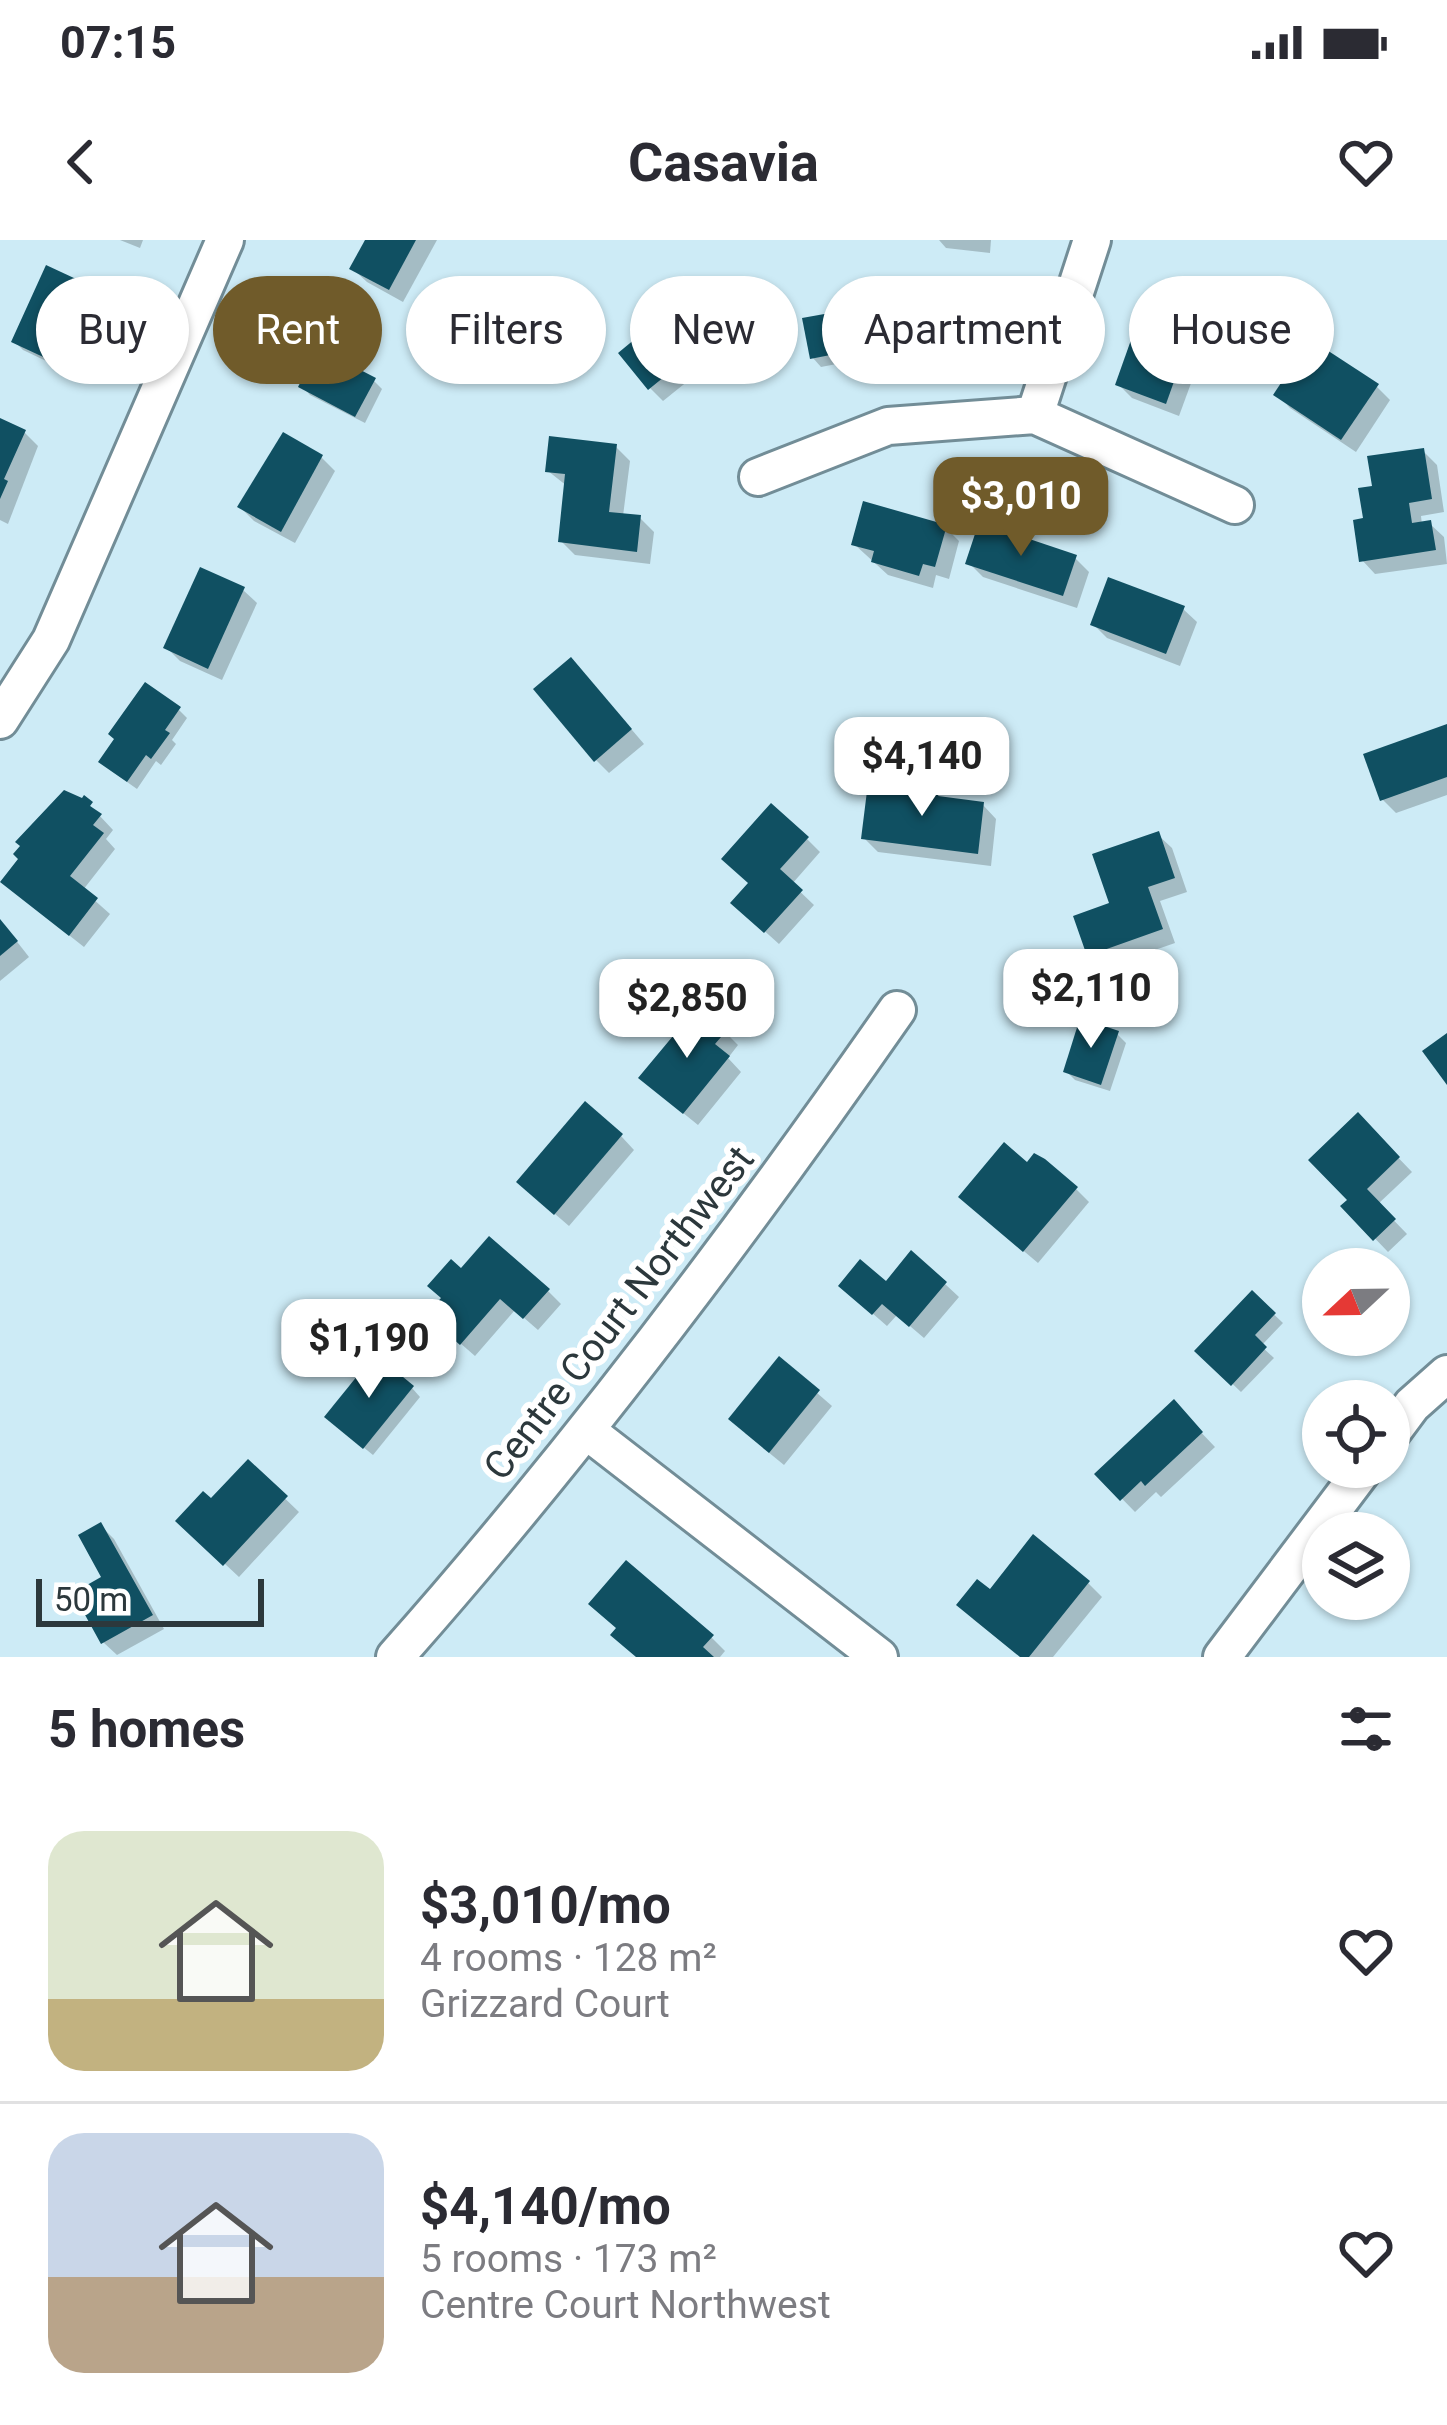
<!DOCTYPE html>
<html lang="en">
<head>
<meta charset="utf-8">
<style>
  body { margin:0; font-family:Roboto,sans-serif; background:#f2f2f3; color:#2b2b33; height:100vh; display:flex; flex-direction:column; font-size:45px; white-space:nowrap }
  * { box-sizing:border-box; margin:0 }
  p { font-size:39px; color:#7c7c81 }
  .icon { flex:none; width:66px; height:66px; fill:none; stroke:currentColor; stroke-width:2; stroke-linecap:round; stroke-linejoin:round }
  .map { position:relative; height:1417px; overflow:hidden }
  .side { display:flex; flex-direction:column; background:#fff; flex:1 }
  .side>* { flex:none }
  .top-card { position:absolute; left:36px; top:36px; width:1377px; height:108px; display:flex; gap:24px }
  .needle { width:78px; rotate:248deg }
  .fabs { position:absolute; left:1302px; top:1008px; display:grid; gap:24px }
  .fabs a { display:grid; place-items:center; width:108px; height:108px; border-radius:50%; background:#fff; box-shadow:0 3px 9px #0004; font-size:60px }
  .scale { position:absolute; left:36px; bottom:30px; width:228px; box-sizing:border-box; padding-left:12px; border:6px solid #2c383c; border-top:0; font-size:33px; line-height:42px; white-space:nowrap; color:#2c383c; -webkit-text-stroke:9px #fff; paint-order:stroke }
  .price { position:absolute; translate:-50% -102px; padding:0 27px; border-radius:24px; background:#fff; color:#222; font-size:39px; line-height:78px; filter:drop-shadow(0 3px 6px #0008) }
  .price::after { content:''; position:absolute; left:50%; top:72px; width:36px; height:27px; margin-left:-18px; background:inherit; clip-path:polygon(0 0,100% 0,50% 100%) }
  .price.selected { background:#705b2a; color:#fff }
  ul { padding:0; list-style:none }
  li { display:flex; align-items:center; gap:36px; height:300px; padding:0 48px }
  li+li { border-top:3px solid #e1e1e2 }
  li span { display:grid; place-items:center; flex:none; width:336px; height:240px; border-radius:36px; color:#555 }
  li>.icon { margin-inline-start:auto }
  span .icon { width:144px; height:144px; fill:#fffc; stroke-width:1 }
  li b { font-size:51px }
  h2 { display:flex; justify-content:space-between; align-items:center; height:144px; padding:0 48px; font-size:51px }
  .chip { padding:0 42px; border-radius:54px; background:#fff; box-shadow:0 3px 9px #0004; font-size:42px; line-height:108px }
  .chip.selected { background:#705b2a; color:#fff }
  .status { display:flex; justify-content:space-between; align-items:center; height:84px; padding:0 60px; background:#fff; direction:ltr }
  .status svg { height:33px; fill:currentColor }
  header { display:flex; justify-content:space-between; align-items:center; height:156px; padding:0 48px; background:#fff; font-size:54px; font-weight:700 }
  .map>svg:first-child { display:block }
</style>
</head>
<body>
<div class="status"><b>07:15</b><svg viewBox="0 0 49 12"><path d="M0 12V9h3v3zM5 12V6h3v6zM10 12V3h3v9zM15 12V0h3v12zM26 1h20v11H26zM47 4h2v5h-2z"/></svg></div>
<header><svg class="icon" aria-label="back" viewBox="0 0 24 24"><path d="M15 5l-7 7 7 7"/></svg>Casavia<svg class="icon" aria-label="heart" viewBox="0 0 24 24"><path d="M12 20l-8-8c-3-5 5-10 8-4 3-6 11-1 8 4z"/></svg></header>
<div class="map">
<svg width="1447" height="1417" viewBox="0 0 1447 1417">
  <rect width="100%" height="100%" fill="#cdebf6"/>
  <g fill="#0003">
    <path d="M120,0h23l-3,8z"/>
    <path d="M368,0h69l-34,62 -36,-20 -14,-13z"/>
    <path d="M939,0h52l-1,13 -44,-5z"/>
    <path d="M87,48l9,9 -33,72 -40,-19 -8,-8z"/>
    <path d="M689,68l35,44 -61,49 -13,-13z"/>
    <path d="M857,71l9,9 7,37 -52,10 -8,-9z"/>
    <path d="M1192,91l13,14 -26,71 -47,-18 -14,-14z"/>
    <path d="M374,141l8,8 -17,34 -55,-28 -8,-9z"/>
    <path d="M1377,147l13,13 -34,52 -66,-44 -13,-14z"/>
    <path d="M0,181l25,12 13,13 -30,78 -8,-4z"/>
    <path d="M616,207l14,14 -7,55 17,2 14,14 -4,32 -75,-9 -14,-14 6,-55 -19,-15z"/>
    <path d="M1423,211l14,14 7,47 -23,4 1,9 8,-1 14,13 3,27 -72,10 -13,-14 13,-71z"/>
    <path d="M321,217l14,14 -40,72 -41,-22 -14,-14z"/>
    <path d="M945,287l14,14 -10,38 -13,-4 -3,13 -45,-13 -34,-31z"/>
    <path d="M1075,318l14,14 -12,36 -94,-31 -14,-14z"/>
    <path d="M243,350l14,13 -35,77 -42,-19 -13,-13z"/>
    <path d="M1183,369l14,13 -17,44 -73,-28 -14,-14z"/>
    <path d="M585,435l59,69 -35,29 -13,-13z"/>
    <path d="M179,470l8,8 -15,22 4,4 -15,21 -5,-4 -19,28 -27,-19z"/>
    <path d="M1447,488v67l-51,18 -14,-14z"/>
    <path d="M937,554l6,6 40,5 13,14 -5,47 -113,-14 -14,-14z"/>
    <path d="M84,559l29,31 -7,9 9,10 -32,41 27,24 -26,33 -66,-52z"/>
    <path d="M1158,595l14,13 15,44 -27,9 15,42 -72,25 -13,-13 23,-50z"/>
    <path d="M807,599l13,13 -28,32 22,21 -35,39 -31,-28 4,-33z"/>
    <path d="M0,680l29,37 -29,24z"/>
    <path d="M725,792l13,13 -10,13 13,14 -43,53 -42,-34z"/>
    <path d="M1117,794l9,9 -16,48 -35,-11 -9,-9z"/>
    <path d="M1358,876l54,56 -34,32 29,30 -19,18 -44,-46 7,-6z"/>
    <path d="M621,896l13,14 -65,76 -36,-31z"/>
    <path d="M1028,927l48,22 13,13 -51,61 -63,-53z"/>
    <path d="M462,1032l86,19 13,13 -23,26 -23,-20 -40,46 -31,-27z"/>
    <path d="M945,1044l14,13 -35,41 -27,-23 -10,11 -31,-27 30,-14z"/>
    <path d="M1252,1054l31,29 -22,23 13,12 -33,34 -43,-41z"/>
    <path d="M779,1120l53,46 -48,59 -39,-32z"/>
    <path d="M412,1148l8,9 -47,58 -37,-30z"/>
    <path d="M1173,1163l42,44 -54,50 -5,-5 -21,20 -37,-38z"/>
    <path d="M248,1223l51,49 -60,65 -60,-56 32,-19z"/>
    <path d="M101,1286l13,13 50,90 -47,26 -14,-13z"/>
    <path d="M1088,1343l14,14 -49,60h-32l-48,-38 17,-25z"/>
    <path d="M711,1397l14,14 -5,6h-82l-10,-9z"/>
  </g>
  <g fill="#105062">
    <path d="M365,0h51l-27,50 -40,-21z"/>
    <path d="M46,25l43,20 -35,77 -43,-20z"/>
    <path d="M676,51l37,46 -65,53 -30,-37 40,-33 -7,-9z"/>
    <path d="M858,68l8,40 -56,11 -8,-41z"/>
    <path d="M1142,69l51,19 -27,76 -51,-19z"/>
    <path d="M1310,99l69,45 -38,56 -68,-45z"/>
    <path d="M318,108l58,30 -21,39 -57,-30z"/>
    <path d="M0,178l26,12 -22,49 4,2 -8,18z"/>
    <path d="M283,192l40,23 -42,77 -44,-25z"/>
    <path d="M549,196l68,8 -8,68 32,3 -4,37 -79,-10 7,-68 -20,-2z"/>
    <path d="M1424,208l8,51 -23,4 3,20 19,-3 5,30 -77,12 -6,-42 10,-2 -5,-30 14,-2 -5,-30z"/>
    <path d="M863,261l84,24 -12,42 -12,-3 -4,12 -48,-14 3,-11 -23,-6z"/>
    <path d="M979,282l98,33 -14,41 -98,-32z"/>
    <path d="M200,327l45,20 -37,82 -45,-21z"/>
    <path d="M1108,337l77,29 -19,48 -76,-29z"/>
    <path d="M571,417l61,72 -38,33 -61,-73z"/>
    <path d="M145,442l36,25 -16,23 5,3 -19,26 -5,-4 -19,27 -29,-20 16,-23 -6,-5z"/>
    <path d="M1447,484v53l-67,24 -17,-47z"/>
    <path d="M868,543l71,9 -1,4 46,6 -6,52 -117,-15z"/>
    <path d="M64,550l18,8 2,-3 9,7 -3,4 12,8 -9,11 11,8 -34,43 28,22 -29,38 -69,-54 18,-23 -5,-5 7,-8 -5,-4z"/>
    <path d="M771,563l38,34 -29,32 23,21 -39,43 -34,-30 18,-20 -27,-24z"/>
    <path d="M1159,591l16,47 -27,9 15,42 -76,27 -14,-40 36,-13 -17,-49z"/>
    <path d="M0,679l18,22 -18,15z"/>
    <path d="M698,766l29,24 -12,14 15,12 -47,58 -45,-36z"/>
    <path d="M1080,778l39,13 -18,54 -38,-13z"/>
    <path d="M1447,793v52l-25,-34z"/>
    <path d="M585,861l38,33 -69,81 -38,-33z"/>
    <path d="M1358,872l42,45 -33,32 29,30 -23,22 -33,-35 7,-6 -39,-40z"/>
    <path d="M1004,902l23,20 7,-9 11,6 33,28 -55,65 -65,-55z"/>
    <path d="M489,996l61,53 -27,30 -23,-20 -40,46 -34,-30 15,-17 -14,-12 24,-27 10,9z"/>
    <path d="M911,1010l36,32 -38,45 -27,-23 -10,11 -34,-29 22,-27 26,22z"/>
    <path d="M1252,1050l24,23 -21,22 12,12 -36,39 -37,-35z"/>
    <path d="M375,1114l39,32 -51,63 -39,-32z"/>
    <path d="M779,1116l41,34 -51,63 -41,-34z"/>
    <path d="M1174,1159l29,33 -58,54 -4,-5 -21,20 -26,-27z"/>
    <path d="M248,1219l40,37 -65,70 -48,-45 28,-30 8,7z"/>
    <path d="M101,1282l52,93 -52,29 -28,-51 28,-16 -23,-42z"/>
    <path d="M1033,1294l57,47 -61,76h-9l-64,-52 21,-26 13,10z"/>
    <path d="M626,1320l88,75 -11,12 11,10h-78l-26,-22 6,-7 -28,-24z"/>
  </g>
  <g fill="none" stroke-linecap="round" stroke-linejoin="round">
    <defs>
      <g id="minor">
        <path d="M1035,175l57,-175"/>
        <path d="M758,237l130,-51 147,-11 200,90"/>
        <path d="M0,480l51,-80 174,-400"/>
        <path d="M587,1191l292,226"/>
        <path d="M1389,1196l23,-31 35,-31"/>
        <path d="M395,1417c181,-204 346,-423 502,-647"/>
        <path d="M1222,1417l143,-190"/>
      </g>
    </defs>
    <use href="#minor" stroke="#728d97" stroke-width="42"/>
    <use href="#minor" stroke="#fff" stroke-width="36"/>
  </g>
  <g text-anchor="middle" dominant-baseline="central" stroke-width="12" stroke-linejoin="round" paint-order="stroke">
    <g font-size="39" fill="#2c383c" stroke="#fff">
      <text transform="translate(619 1073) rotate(-52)">Centre Court Northwest</text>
    </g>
  </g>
</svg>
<div class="fabs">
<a><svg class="needle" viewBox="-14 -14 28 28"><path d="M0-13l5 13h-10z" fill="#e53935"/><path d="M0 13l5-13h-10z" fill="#7c7c81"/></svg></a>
<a><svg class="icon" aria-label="locate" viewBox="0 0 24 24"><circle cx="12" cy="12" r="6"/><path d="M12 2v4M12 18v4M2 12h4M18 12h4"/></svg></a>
<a><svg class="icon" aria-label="layers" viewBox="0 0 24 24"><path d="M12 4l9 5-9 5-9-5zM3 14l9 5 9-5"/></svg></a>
</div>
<div class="scale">50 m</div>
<b class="price selected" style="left:1021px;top:319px">$3,010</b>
<b class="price" style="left:922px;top:579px">$4,140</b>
<b class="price" style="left:1091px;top:811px">$2,110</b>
<b class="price" style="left:687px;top:821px">$2,850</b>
<b class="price" style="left:369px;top:1161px">$1,190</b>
<div class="top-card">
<a class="chip">Buy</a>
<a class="chip selected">Rent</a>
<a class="chip">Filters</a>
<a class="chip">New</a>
<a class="chip">Apartment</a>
<a class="chip">House</a>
</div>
</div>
<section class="side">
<h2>5 homes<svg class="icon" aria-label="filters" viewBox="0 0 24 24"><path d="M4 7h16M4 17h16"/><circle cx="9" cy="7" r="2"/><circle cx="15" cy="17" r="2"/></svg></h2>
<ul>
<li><span style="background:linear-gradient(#dfe7d0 70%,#c2b280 0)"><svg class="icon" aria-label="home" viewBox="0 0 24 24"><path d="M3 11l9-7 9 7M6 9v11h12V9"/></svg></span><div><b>$3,010/mo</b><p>4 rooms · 128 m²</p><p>Grizzard Court</p></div><svg class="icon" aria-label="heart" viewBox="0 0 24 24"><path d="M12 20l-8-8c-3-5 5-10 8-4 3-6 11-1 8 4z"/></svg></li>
<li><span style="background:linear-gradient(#c9d6e8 60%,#b9a48a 0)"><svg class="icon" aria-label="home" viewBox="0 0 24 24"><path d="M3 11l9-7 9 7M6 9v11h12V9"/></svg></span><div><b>$4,140/mo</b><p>5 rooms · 173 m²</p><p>Centre Court Northwest</p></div><svg class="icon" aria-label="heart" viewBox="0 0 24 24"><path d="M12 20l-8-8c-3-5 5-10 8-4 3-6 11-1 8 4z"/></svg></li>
</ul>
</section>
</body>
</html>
